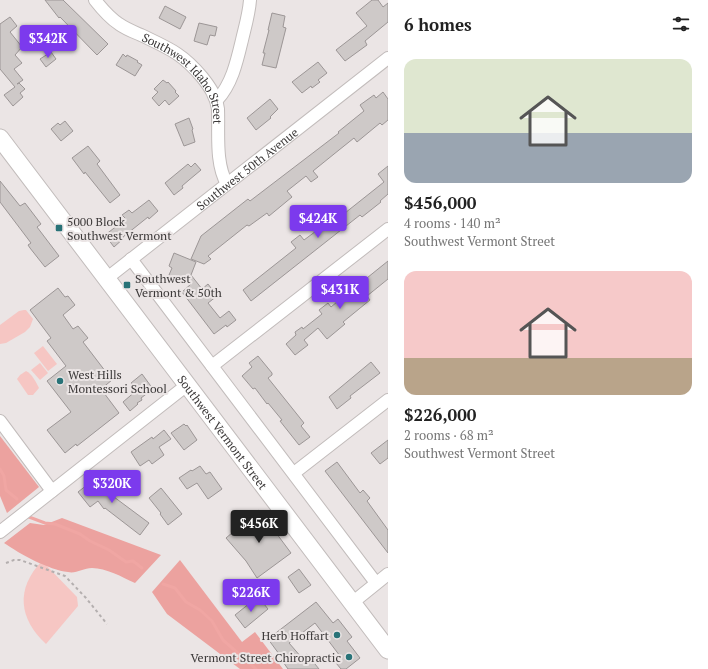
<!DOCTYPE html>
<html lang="en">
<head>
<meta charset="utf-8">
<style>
  body { margin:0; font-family:"PT Serif",serif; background:#f6f6f6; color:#222; height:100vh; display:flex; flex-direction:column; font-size:15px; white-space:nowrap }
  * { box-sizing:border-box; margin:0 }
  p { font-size:13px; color:#767676 }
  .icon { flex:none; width:22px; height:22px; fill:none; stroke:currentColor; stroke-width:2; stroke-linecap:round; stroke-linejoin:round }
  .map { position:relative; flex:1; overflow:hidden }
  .panel { display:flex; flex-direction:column; background:#fff; width:320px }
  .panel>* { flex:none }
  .price { position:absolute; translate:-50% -34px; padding:0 9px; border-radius:4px; background:#7c3aed; color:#fff; font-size:13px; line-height:26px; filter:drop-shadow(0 1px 2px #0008) }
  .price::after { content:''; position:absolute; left:50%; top:24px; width:12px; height:9px; margin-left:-6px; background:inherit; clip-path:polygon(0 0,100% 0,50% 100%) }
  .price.selected { background:#222; color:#fff }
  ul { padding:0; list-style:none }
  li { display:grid; align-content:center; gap:8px; height:212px; padding:0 16px }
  li span { display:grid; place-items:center; height:124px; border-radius:12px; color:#555 }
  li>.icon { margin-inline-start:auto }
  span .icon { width:72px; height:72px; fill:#fffc; stroke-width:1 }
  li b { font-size:17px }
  h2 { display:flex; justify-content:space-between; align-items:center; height:48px; padding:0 16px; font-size:17px }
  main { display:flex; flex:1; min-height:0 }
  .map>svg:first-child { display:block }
</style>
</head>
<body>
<main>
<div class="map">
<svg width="388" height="669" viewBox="0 0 388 669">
  <rect width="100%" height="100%" fill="#ebe5e5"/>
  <g fill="#f6c6c3">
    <path d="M24,310h2l7,9 -3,8 -5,5 -19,11 -6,1v-19l19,-14z"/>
    <path d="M43,346l14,18 -9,7 -14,-18z"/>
    <path d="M40,363l8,10 -8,7 -9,-10z"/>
    <path d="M26,371c6,3 10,11 13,17l-6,7h-5l-11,-16 3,-4z"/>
    <path d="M42,561l35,36 1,9 -32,38c-27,-25 -31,-55 -4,-83z"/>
  </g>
  <g fill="#eca29f">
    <path d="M0,436l39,51 -32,26 -7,-17z"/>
    <path d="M62,518l99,37 -26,28c-13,-6 -29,-15 -43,-15 -9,0 -16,6 -24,4 -19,-2 -48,-18 -64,-29l26,-20 14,2z"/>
    <path d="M180,560l62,82 13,-10 28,37h-43l-73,-55 -15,-22z"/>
  </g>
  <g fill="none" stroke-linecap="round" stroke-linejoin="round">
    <g stroke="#f0a6a3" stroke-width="3">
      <path d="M0,469l4,7 2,14 11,9"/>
      <path d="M29,517l16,6 10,1 25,10 10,7 19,9 17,12 7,-1 9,7"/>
      <path d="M163,584l12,4 11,14 14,8 12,11 11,19 33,29"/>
    </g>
  </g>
  <g fill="#cec9c8" stroke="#9c9696">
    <path d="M45,0h18l45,44 -11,11 -37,-38 -1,1z"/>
    <path d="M372,0h6l5,7 5,-4v19l-23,19 2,4 -22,16 -9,-11 31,-24 -11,-13z"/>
    <path d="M165,6l21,11 -6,12 -21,-11z"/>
    <path d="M272,13l13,3 -2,11 3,1 -10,40 -14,-3 3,-12h-2l6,-23h-1z"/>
    <path d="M10,17l7,9 -7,6 12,15 -7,8 7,8 -8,6 9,11 -6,4 2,-1 6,6 -5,4 3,4 -10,9 -9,-11 11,-8 -15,-18v-45z"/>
    <path d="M199,23l18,4 -2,9 -5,-1 -3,10 -13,-4z"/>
    <path d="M51,52l5,7 -10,8 -6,-8z"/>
    <path d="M123,54l3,3 1,-2 11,6 -1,1 5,3 -7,11 -19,-11z"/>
    <path d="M318,62l9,11 -9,7 2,2 -8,6 -1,-2 -9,7 -10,-11z"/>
    <path d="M163,80l4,3 1,-1 8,9 -1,1 4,4 -10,9 -4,-5 -6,6 -7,-8 6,-6 -4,-3z"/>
    <path d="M383,92l5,7v21l-6,5 -2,-2 -23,19 -3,-4 -15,12 -26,21 5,6 -7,5 -5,-6 -19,15 5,6 -23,19 -2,-3 -18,13 -2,-1 -39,31 3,3 -7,5 -13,-5 10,-23 47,-37 2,2 89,-68 -1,-1 26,-21 -4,-6 14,-10 2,3z"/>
    <path d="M270,99l8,10 -8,8 1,1 -15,12 -9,-12z"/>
    <path d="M189,118l4,11 -1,1 3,12 -11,4 -9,-22z"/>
    <path d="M65,121l8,10 -12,10 -10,-12 7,-6 2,2z"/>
    <path d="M88,146l12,15 -3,3 23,31 -10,8 -25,-31 -1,2 -12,-16z"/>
    <path d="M195,163l6,7 -12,10 -7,6 1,2 -9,7 -9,-12 23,-19 3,3z"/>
    <path d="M388,166v28l-8,7 1,1 -19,15 -2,-2 -109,86 -8,-11 53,-42 -5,-6 9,-7 4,5 39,-29 2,2 39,-31 -6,-8z"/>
    <path d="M0,181l20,25 5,-3 16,21 -4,3 22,29 -14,11 -15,-19 -2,-3 3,-2 -31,-41z"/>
    <path d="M149,200l9,11 -9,8 -1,-2 -25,20 1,1 -10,9 -9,-12 21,-16 -4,-4 7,-5 3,3z"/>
    <path d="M174,253l22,9 -5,13 11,14 6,-5 9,12 -9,7 12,15 9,-7 7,9 -9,7 -1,-2 -12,9 -32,-42 9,-8 -22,-9 3,-7 -3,-2z"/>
    <path d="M388,261v18l-21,17 3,4 -27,22 2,2 -18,15 -9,-11 -14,12 4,5 -13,10 -9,-11 10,-9 -1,-3 7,-5 1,2 19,-15 -3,-4 9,-7 3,4 13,-11 -1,-1 8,-7 1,2z"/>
    <path d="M58,288l7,9 3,-1 7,9 -12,10 10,14 5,-3 10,12 -5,4 29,38 -11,9 18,24 -42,33 -1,-2 -11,9 -18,-23 24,-18 -24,-31 19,-15 -19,-25 4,-3 -21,-28z"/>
    <path d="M258,356l14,17v2l-4,3 36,45 -3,3 9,11 -11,8 -19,-24 2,-1 -14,-17 -1,1 -12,-16 -2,1 -11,-13 10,-9 -3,-4z"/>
    <path d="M371,362l9,11 -30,23 1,2 -14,11 -8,-12z"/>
    <path d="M142,374l11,15 -12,9 1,2 -5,3 1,1 -8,7 -7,-9 14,-12 -6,-7z"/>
    <path d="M184,424l2,2 1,-1 10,15 -13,10 -13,-17z"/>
    <path d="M164,430l7,9 -12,8 5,8 -12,9 -3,-4 -9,6 -9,-14 21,-15 1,2z"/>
    <path d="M388,440v18l-8,6 -9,-11z"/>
    <path d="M337,462l23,31 3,-3 7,8 -3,3 21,29v23l-63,-82z"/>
    <path d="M200,466l6,8 4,-2 12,17 -14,10 -11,-16 -10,6 -8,-11 12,-8 1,1z"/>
    <path d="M101,474l13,16 -4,4 39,29 -9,12 -35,-27 -1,1 -6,-8 -8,6 -12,-15z"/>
    <path d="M161,488l21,26 -14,11 -8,-11 1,-1 -12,-15z"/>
    <path d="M259,510l32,43 -34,25 -11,-17 -20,-23z"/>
    <path d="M299,569l12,16 -12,8 -11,-16z"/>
    <path d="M260,599l8,10 -23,19 -10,-13 15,-12 2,2z"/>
    <path d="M316,602l17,21 5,-4 14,18 -5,4 13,17 -14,11h-5l-5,-6 4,-4 -2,-2 2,-1 -25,-33 -26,20 13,15 5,-4 12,15h-31l-7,-10 1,-1 -14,-19z"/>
  </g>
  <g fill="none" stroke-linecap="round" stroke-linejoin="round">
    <defs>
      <g id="street">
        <path id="s1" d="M95,0c7,9 15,18 24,24 7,5 15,8 22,11 27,13 41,18 61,42 8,10 14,19 16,32 1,24 -3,54 9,75"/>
        <path d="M217,100c15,-16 20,-39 25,-60 3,-13 7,-26 8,-40"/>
        <path d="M131,259l245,324"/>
        <path id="s2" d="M106,279l282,-221"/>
        <path d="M212,366l176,-137"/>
        <path d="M0,421l52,70"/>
        <path d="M294,473l94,-73"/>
        <path d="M0,532l187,-147"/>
        <path d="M352,603l36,-29"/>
      </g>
      <g id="secondary">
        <path id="s3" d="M0,138l388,512"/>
      </g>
    </defs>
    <use href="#street" stroke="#c2bcbb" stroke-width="14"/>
    <use href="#secondary" stroke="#c2bcbb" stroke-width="19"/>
    <path stroke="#b4afaf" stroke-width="2" stroke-dasharray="3 3" stroke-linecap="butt" d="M6,563l8,-3h6l45,16 21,22 21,26"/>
    <use href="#street" stroke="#fff" stroke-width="12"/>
    <use href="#secondary" stroke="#fff" stroke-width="17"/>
  </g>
  <g fill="#287378" stroke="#ebe5e5" stroke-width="1.5">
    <rect x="55" y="224" width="8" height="8" rx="2"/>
    <rect x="123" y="281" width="8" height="8" rx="2"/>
    <circle cx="60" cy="381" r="4"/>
    <circle cx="337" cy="635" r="4"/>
    <circle cx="349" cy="657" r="4"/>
  </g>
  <g text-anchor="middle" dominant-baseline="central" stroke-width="4" stroke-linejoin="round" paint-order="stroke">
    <g font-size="12" fill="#3c3939" stroke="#ebe5e5">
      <text stroke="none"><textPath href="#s1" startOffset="123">Southwest Idaho Street</textPath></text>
      <text stroke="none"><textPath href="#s2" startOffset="179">Southwest 50th Avenue</textPath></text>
      <text stroke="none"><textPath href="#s3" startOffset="369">Southwest Vermont Street</textPath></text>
    </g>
    <g font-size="12" fill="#3c3939" stroke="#ebe5e5" text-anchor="start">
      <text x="67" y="221">5000 Block<tspan x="67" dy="14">Southwest Vermont</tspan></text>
      <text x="135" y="278">Southwest<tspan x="135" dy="14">Vermont &amp; 50th</tspan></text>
      <text x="68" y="374">West Hills<tspan x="68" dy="14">Montessori School</tspan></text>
      <text x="329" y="635" text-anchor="end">Herb Hoffart</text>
      <text x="341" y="657" text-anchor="end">Vermont Street Chiropractic</text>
    </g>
  </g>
</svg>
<b class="price" style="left:48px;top:59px">$342K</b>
<b class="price" style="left:318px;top:239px">$424K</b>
<b class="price" style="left:340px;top:310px">$431K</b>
<b class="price" style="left:112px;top:504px">$320K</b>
<b class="price selected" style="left:259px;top:544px">$456K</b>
<b class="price" style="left:251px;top:613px">$226K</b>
</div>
<section class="panel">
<h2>6 homes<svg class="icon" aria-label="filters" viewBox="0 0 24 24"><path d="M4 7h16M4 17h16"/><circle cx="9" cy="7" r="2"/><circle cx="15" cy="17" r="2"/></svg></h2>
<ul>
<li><span style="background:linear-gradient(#dfe7d0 60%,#9aa5b1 0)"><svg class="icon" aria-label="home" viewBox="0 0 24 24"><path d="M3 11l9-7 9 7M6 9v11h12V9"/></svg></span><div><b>$456,000</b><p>4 rooms · 140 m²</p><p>Southwest Vermont Street</p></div></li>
<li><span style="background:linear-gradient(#f6c9c9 70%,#b9a48a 0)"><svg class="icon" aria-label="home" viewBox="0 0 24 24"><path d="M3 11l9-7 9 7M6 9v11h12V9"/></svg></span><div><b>$226,000</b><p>2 rooms · 68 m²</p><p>Southwest Vermont Street</p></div></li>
</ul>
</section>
</main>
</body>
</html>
